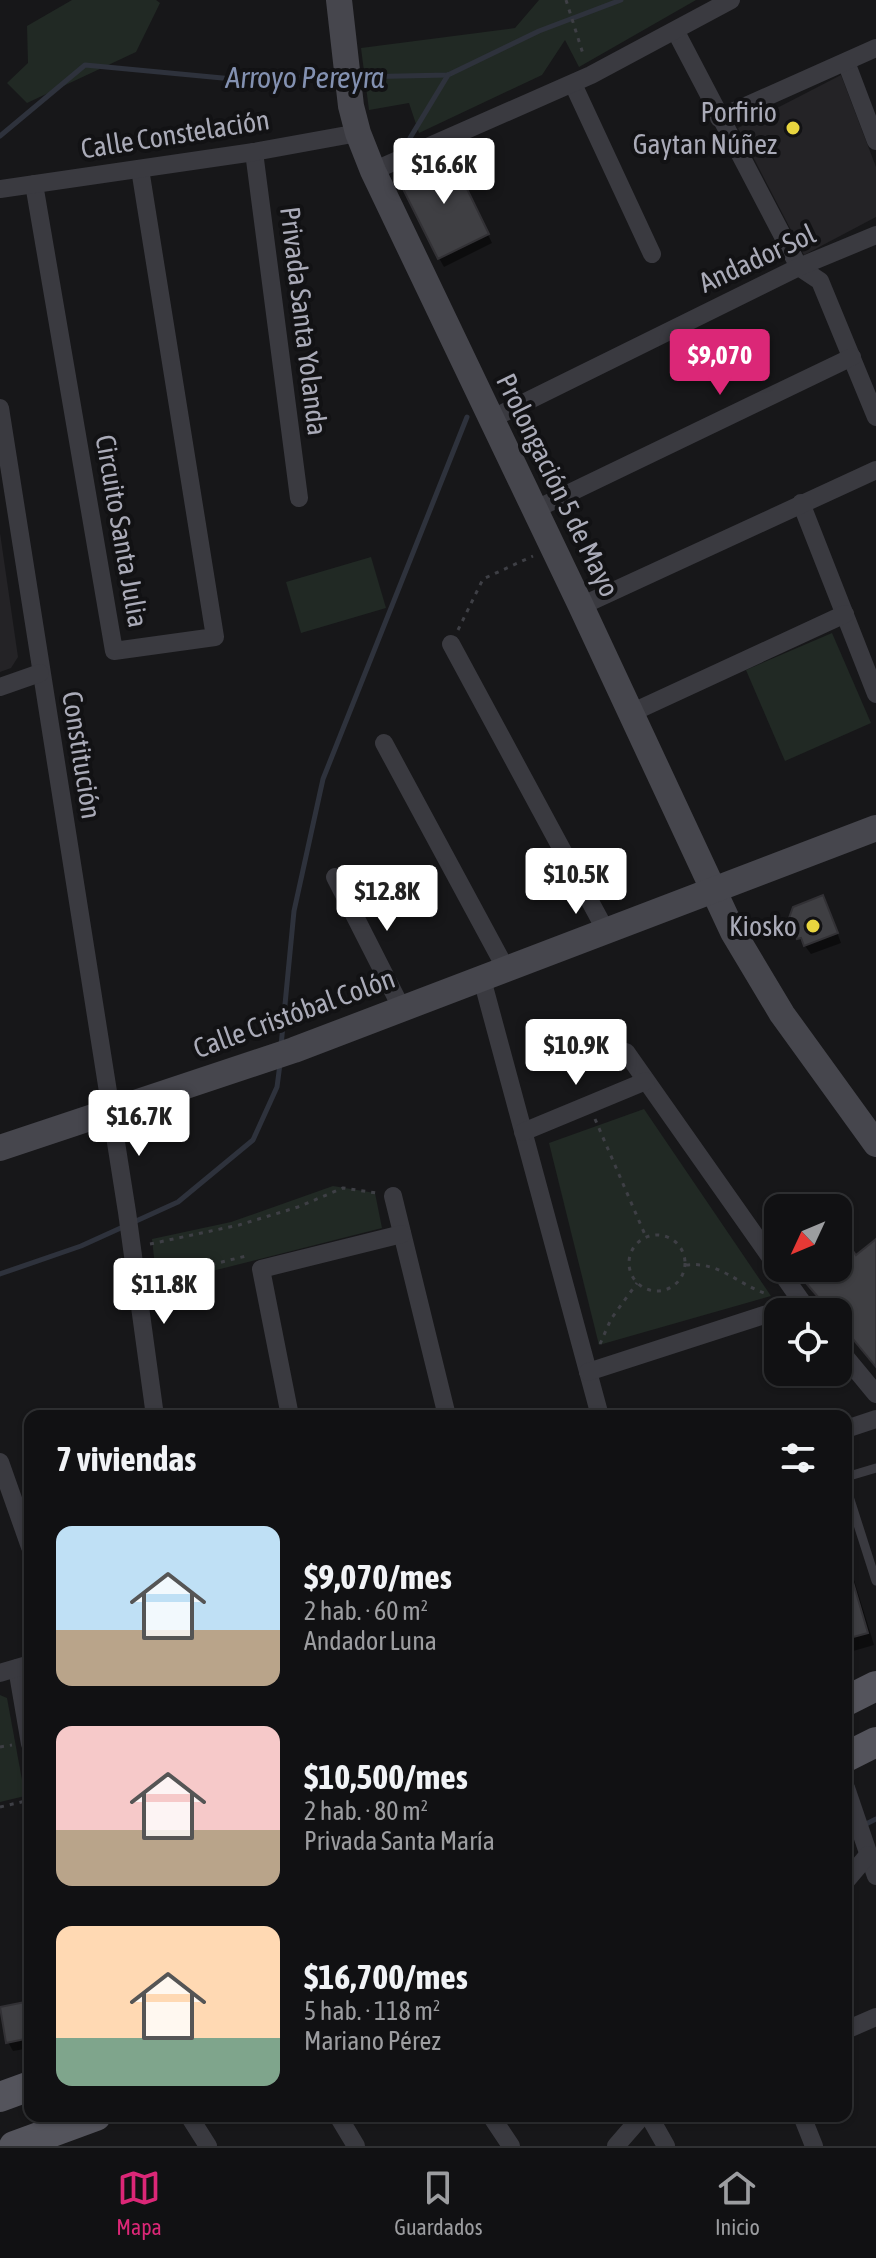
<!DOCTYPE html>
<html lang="es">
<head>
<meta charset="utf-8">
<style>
  body { margin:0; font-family:"Asap Condensed",sans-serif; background:#1a1a1c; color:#f1f3f6; height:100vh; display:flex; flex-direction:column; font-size:30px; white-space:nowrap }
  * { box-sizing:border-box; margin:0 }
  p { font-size:26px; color:#9c9da0 }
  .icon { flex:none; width:44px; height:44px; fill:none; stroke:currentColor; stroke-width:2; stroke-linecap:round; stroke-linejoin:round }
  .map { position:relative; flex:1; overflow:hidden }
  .side { position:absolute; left:24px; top:1410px; width:828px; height:712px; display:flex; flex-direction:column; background:#111113; border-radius:16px; box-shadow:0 2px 6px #0004,0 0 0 2px #303133 }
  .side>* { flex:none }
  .needle { width:52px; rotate:226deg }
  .buttons { position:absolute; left:764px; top:1194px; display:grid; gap:16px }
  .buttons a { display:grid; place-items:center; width:88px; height:88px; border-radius:16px; background:#111113; box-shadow:0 2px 6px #0004,0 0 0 2px #303133; font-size:40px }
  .price { position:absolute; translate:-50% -68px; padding:0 18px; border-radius:8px; background:#fff; color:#222; font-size:26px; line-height:52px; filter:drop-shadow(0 2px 4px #0008) }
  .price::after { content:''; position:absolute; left:50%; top:48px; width:24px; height:18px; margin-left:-12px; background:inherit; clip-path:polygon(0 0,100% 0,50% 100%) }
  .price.active { background:#db2777; color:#fff }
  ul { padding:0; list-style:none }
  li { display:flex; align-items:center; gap:24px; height:200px; padding:0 32px }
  li span { display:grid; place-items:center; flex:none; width:224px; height:160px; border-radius:16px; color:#555 }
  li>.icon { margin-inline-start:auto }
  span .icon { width:96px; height:96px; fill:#fffc; stroke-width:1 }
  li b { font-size:34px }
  h2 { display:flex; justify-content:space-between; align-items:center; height:96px; padding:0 32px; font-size:34px }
  .tab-bar { display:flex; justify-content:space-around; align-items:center; height:112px; border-top:2px solid #303133; background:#111113; font-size:22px; color:#9c9da0 }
  .tab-bar a { display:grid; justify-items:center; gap:4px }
  .tab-bar .active { color:#db2777 }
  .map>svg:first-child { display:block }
</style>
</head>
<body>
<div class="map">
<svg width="876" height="2146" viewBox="0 0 876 2146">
  <rect width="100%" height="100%" fill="#171719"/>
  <g fill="#242326">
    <path d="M841,75l35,92v50l-72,38 -66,-127z"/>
    <path d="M0,533l18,124 -7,11 -11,4z"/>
  </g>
  <g fill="#212924">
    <path d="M72,0h84l4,3 -24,49 -109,51 -20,-20 21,-20 -1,-37z"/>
    <path d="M539,0h157l-117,67 -14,-27 -23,35 -123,58 -10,-30 -40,7 -8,-62 154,-20z"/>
    <path d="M371,557l15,51 -85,25 -15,-51z"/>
    <path d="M832,633l39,90 -86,38 -39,-91z"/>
    <path d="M644,1109l127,187 -172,49 -50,-202z"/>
    <path d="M333,1186l42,7 7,35 -225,57 -5,-46 79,-17z"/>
    <path d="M0,1695l7,3 18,98 -25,6z"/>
  </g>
  <g fill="#0007">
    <path d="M454,165l38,78 -48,24 -5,-9z"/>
    <path d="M827,906l14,37 -30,11 -12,-16z"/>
    <path d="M876,1241v127l-38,-46v-10h-8l-21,-29 18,-15h11v-9l18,-1z"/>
    <path d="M846,1554l28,91 -28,8z"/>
    <path d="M30,2003v45l-17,3 -5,-9z"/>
  </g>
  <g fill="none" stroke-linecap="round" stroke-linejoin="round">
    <g stroke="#2e323c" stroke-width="5">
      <path d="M354,77l94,-2 91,-44 82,-31"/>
      <path d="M0,136l85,-71 148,14 107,-2"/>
      <path d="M410,138l38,-63"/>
      <path d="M281,1046l13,-135 29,-132 144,-362"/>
      <path d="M0,1274l81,-28 97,-44 75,-62 24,-53 3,-23"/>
      <path d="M864,1825l12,-6"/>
    </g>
  </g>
  <g fill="#3f3f43" stroke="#323135" stroke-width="2">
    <path d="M450,154l39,80 -51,25 -40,-80z"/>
    <path d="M823,895l15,38 -34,13 -3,-8 -4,1 -8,-21 4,-11z"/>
    <path d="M876,1239v128l-38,-46v-9h-7l-25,-29 18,-15h14v-11l12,-10 6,8z"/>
    <path d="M846,1572h4l18,61 -22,6z"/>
    <path d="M30,2001v37l-24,5 -6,-36z"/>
  </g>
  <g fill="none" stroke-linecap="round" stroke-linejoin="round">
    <g stroke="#3e3f45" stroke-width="3" stroke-dasharray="4 6" stroke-linecap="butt">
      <path d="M566,0l18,57"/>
      <path d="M458,630l25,-51 50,-23"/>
      <path d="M595,1119l51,118"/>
      <circle cx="657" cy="1263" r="28"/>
      <path d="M150,1244l89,-19 59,-18 45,-19 34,5"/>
      <path d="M686,1265c33,-4 51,19 81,29"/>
      <path d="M153,1279l93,-23"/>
      <path d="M600,1344l11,-25 26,-36"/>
      <path d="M0,1747l12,-2"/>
      <path d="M0,1807l30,-7"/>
    </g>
    <g stroke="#3a3a40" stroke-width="9">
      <path d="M846,1477l30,-9"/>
      <path d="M846,1487l30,94"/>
    </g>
    <g stroke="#3a3a40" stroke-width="18">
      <path d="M676,32l123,235 21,14 56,136"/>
      <path d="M846,62l30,79"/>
      <path d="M573,84l79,170"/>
      <path d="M719,118l157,-70"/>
      <path d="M254,152l45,346"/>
      <path d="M373,171l218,-96 140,-75"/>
      <path d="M34,184l80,467 101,-14 -75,-468"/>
      <path d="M0,189l254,-37 104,-19"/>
      <path d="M0,408l127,804 28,204"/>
      <path d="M491,419l308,-152 77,-32"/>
      <path d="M801,503l75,191"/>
      <path d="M534,510l318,-153"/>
      <path d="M581,606l295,-136"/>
      <path d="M451,644l155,287"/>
      <path d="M0,687l40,-14"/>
      <path d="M631,713l214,-99"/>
      <path d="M384,743l122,226"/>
      <path d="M335,877l67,132"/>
      <path d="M482,979l118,437"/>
      <path d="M626,1052l183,260"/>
      <path d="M523,1132l123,-51"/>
      <path d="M393,1196l54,220"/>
      <path d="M838,1348l38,46"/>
      <path d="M588,1372l213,-69"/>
      <path d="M290,1416l-29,-147 141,-35"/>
      <path d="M846,1429l30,-10"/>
      <path d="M0,1462l30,85"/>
      <path d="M17,1668l13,76"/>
      <path d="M0,1673l30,-9"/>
      <path d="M846,1788l30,88"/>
      <path d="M846,1881l22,-26"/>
      <path d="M846,2030l30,-13"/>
      <path d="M189,2116l19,30"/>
      <path d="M338,2116l18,30"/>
      <path d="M491,2116l20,30"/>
      <path d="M649,2116l17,30"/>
      <path d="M802,2116l12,30"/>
      <path d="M616,2146l26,-30"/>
    </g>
    <g stroke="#46464d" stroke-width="26">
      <path d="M339,0l12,106 7,27 15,38 208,435 152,326 49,82 94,130"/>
      <path d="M0,1148l294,-98 582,-222"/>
    </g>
    <g stroke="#54545c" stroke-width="30">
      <path d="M846,1701l30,-15"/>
      <path d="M846,1757l30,-15"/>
      <path d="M0,2097l30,-11"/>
      <path d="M14,2146l82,-30"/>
    </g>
  </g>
  <g fill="#e8d53f" stroke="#121214" stroke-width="3">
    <circle cx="793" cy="128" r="8"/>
    <circle cx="813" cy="926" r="8"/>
  </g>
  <g text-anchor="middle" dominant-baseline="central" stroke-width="8" stroke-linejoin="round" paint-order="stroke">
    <g font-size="28" fill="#aaabb8" stroke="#121214" text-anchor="end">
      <text x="777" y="112">Porfirio<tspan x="777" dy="32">Gaytan Núñez</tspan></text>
      <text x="797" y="926">Kiosko</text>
    </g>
    <g font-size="28" fill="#aaabb8" stroke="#121214">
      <text transform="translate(175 134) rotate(-9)">Calle Constelación</text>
      <text transform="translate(757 258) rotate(-25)">Andador Sol</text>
      <text transform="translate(304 321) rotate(83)">Privada Santa Yolanda</text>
      <text transform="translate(558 485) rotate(64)">Prolongación 5 de Mayo</text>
      <text transform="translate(122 531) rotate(80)">Circuito Santa Julia</text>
      <text transform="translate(82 755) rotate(81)">Constitución</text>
      <text transform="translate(294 1013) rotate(-20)">Calle Cristóbal Colón</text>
    </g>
    <g font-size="30" font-style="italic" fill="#8391b1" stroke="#121214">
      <text x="305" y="77">Arroyo Pereyra</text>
    </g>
  </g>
</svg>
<div class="buttons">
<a><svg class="needle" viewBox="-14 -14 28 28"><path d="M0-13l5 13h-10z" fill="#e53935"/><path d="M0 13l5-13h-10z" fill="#9c9da0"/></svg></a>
<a><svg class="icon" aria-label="locate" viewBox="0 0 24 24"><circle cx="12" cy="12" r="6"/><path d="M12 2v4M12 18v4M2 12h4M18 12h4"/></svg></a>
</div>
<b class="price" style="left:444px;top:206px">$16.6K</b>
<b class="price active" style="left:720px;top:397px">$9,070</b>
<b class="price" style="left:576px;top:916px">$10.5K</b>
<b class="price" style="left:387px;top:933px">$12.8K</b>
<b class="price" style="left:576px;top:1087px">$10.9K</b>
<b class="price" style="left:139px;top:1158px">$16.7K</b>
<b class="price" style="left:164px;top:1326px">$11.8K</b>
<section class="side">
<h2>7 viviendas<svg class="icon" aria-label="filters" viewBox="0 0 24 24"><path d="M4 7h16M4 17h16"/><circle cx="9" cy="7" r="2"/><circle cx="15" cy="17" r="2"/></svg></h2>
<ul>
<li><span style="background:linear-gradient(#bfe0f5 65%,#b9a48a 0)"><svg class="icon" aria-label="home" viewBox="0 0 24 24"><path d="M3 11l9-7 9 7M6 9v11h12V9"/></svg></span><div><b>$9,070/mes</b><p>2 hab. · 60 m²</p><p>Andador Luna</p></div></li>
<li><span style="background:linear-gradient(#f6c9c9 65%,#b9a48a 0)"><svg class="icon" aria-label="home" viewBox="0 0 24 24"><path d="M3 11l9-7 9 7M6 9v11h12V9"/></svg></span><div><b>$10,500/mes</b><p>2 hab. · 80 m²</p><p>Privada Santa María</p></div></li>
<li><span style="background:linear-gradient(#ffd9b3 70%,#7fa58c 0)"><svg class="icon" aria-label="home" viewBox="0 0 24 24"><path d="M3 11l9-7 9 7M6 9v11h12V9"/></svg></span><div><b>$16,700/mes</b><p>5 hab. · 118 m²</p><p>Mariano Pérez</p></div></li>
</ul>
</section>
</div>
<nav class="tab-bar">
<a class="active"><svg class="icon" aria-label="map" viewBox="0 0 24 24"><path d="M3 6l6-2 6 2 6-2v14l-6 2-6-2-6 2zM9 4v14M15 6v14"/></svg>Mapa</a>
<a><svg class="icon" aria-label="saved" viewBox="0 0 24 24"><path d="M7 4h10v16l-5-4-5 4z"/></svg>Guardados</a>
<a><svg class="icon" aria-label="home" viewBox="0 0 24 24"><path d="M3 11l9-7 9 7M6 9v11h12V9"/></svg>Inicio</a>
</nav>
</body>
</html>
